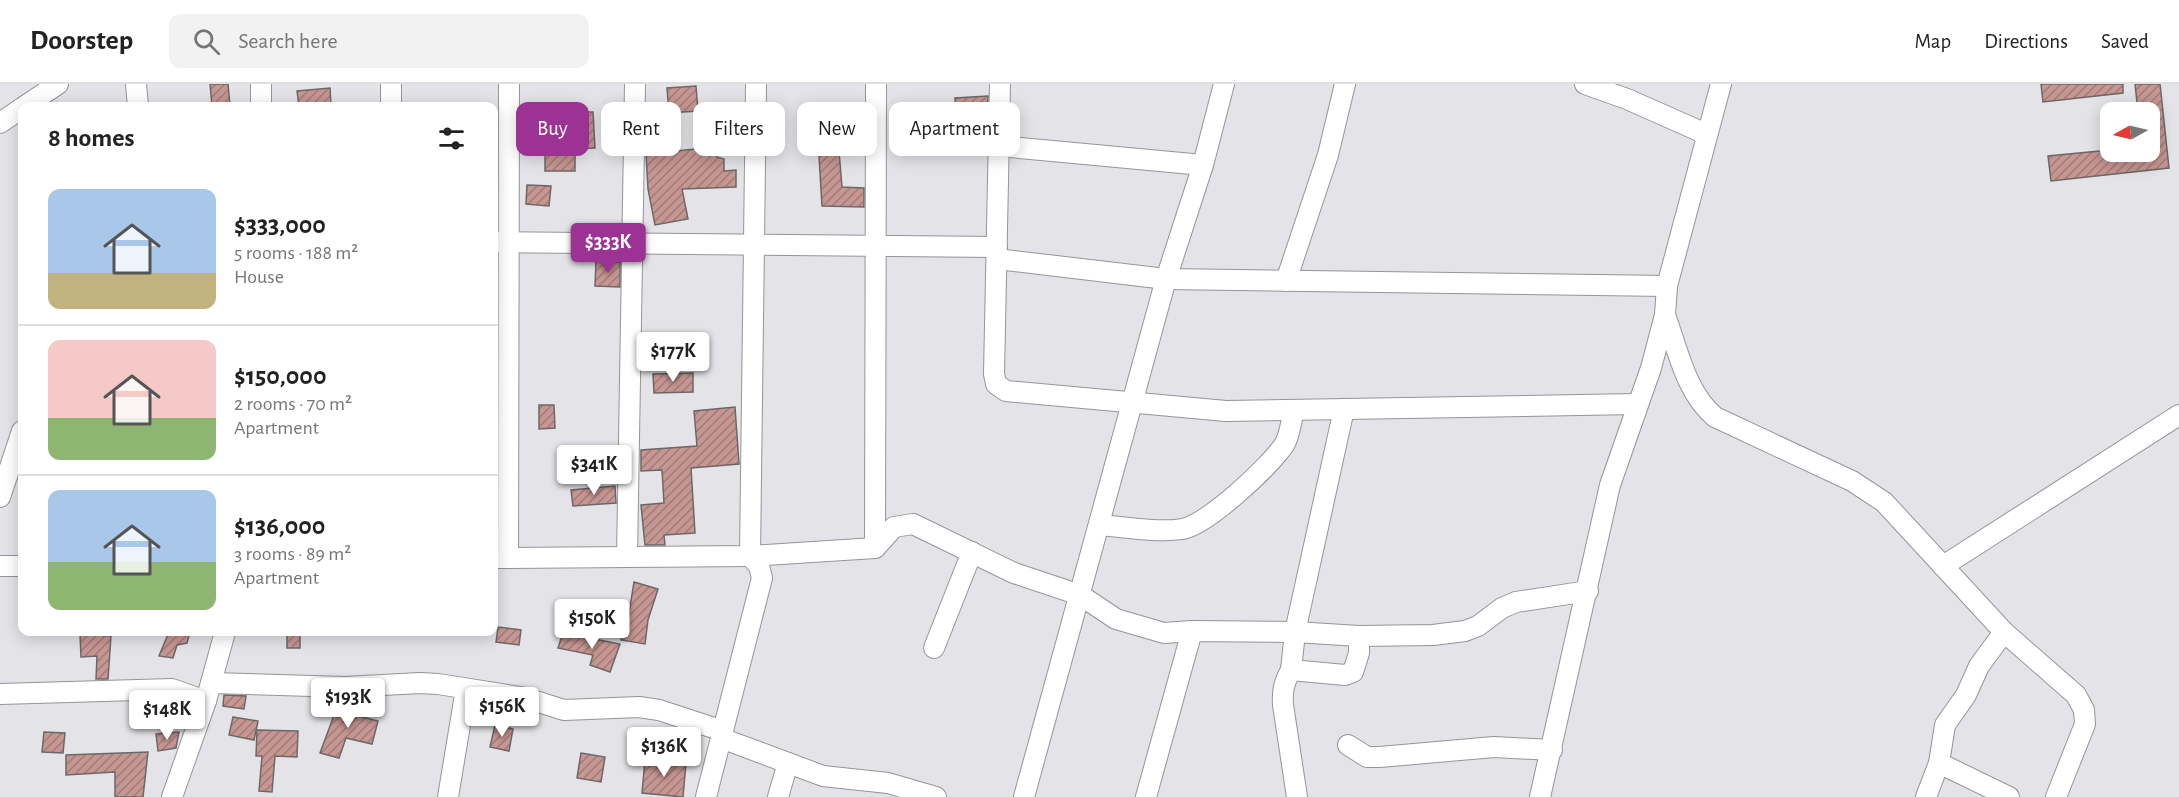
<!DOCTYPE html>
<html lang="en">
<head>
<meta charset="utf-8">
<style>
  body { margin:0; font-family:"Alegreya Sans",sans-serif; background:#f2f2f2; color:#222; height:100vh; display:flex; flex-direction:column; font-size:22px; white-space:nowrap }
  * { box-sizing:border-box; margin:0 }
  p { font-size:20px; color:#767676 }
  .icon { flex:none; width:33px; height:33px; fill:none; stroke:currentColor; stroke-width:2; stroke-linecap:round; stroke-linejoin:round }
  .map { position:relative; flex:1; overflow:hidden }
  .sheet { position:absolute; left:18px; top:18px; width:480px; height:534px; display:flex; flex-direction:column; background:#fff; border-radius:12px; box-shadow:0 3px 15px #0003 }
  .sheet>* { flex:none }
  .hud { position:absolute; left:516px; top:18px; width:570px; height:54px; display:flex; gap:12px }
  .needle { width:39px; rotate:262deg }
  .buttons { position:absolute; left:2100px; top:18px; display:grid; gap:12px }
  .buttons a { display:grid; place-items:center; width:60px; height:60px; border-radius:12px; background:#fff; box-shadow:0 3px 15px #0003; font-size:30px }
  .price { position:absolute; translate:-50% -51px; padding:0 14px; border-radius:6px; background:#fff; color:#222; font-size:20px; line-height:39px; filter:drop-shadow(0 2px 3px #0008) }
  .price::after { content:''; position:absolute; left:50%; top:36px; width:18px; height:14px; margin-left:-9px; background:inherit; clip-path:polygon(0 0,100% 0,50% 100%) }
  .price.current { background:#9c3294; color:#fff }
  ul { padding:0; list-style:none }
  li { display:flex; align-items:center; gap:18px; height:150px; padding:0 30px }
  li+li { border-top:2px solid #e0e0e0 }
  li span { display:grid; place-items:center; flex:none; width:168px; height:120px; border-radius:12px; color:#555 }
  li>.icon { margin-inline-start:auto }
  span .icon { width:72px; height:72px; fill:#fffc; stroke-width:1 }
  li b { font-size:26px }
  h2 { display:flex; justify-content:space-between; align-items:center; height:72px; padding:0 30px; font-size:26px }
  .pill { padding:0 21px; border-radius:12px; background:#fff; box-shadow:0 3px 15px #0003; font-size:21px; line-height:54px }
  .pill.current { background:#9c3294; color:#fff }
  header { display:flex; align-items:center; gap:36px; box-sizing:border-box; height:84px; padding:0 30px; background:#fff; border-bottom:2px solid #e0e0e0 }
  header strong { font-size:28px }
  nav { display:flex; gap:33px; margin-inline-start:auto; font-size:21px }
  .search { width:420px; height:54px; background:#f2f2f2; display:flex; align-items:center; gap:15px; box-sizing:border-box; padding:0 21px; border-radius:12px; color:#767676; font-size:22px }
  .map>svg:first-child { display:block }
</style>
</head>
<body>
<header>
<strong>Doorstep</strong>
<div class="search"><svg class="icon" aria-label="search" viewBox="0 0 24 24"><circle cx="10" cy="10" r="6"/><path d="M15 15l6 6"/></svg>Search here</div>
<nav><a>Map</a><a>Directions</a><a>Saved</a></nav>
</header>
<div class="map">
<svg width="2179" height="713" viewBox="0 0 2179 713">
  <defs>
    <pattern id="building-hatch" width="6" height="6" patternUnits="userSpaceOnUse" patternTransform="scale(1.5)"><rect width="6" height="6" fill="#c69692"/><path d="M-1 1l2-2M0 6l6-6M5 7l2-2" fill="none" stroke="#a27b78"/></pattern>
  </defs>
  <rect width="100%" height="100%" fill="#e4e3e7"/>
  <g fill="url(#building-hatch)" stroke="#6c6867" stroke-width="1.5">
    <path d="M210,0h18l2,22h-18z"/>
    <path d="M2041,0h82v9l-80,9z"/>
    <path d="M2135,0h25l9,84 -118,13 -3,-25 62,-6 40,2v-40h-12z"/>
    <path d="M696,2l2,25 -29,2 -2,-25z"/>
    <path d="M330,4l1,18h-32l-2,-15z"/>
    <path d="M988,12l-1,17 -31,2 -1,-17z"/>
    <path d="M821,27h43v16l-10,1 -4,12 -12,-1 4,48 22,1v19l-42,-1 -3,-50h2z"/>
    <path d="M574,28h19l2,36 -20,1z"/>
    <path d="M715,63l2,10 7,2v12l12,-1v17l-54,2 6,30 -33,6 -7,-36 -2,-35z"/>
    <path d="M575,68v19h-30v-18z"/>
    <path d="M527,101l24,1 -2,20 -23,-2z"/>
    <path d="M596,177l24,1v25l-25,-1z"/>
    <path d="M693,289v19l-39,1 -1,-19z"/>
    <path d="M539,321h15l1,23 -16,1z"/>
    <path d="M735,323l4,57 -48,4 4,65 -31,2 1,10h-20l-4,-40 23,-2 -2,-33 -21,1v-21l56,-4 -3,-35z"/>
    <path d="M615,402l1,17 -43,3 -2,-16z"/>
    <path d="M634,498l24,7 -10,31 -3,24 -24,-4 4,-21h3z"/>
    <path d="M498,543l23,3 -2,15 -23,-3z"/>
    <path d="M169,548h21l-3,11 -10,2 -4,13 -14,-2z"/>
    <rect x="287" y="548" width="13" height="16"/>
    <path d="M563,549l57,11 -10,28 -20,-7 3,-10 -35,-7z"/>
    <path d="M80,550l31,2 -3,43h-12l1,-23 -16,1z"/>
    <path d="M224,611l22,1 -2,13 -21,-3z"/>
    <path d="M340,615l19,2 -5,14 24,6 -6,23 -26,-6 -7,20 -19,-5z"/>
    <path d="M233,633l25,4 -4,19 -25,-5z"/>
    <path d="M495,641l18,4 -4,22 -19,-4z"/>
    <path d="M257,646l41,1 -1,26 -22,-1 -3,36 -13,-1 3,-35h-6z"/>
    <path d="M44,648l21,1 -2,20 -21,-1z"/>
    <path d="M179,648l-3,16 -18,3 -2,-17z"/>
    <path d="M148,668l-5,45h-28v-25l-49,3v-20z"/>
    <path d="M581,669l24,4 -4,25 -24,-4z"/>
    <path d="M645,676l41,3 -3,34 -41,-4z"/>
  </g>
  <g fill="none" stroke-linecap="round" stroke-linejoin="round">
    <defs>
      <g id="minor">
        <path d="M136,0l2,22"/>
        <path d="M261,0v22"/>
        <path d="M1000,0l-6,290 2,10 10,7 220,20 411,-7"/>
        <path d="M1585,0l42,15 79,35"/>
        <path d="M25,22l33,-22"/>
        <path d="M391,22v-22"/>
        <path d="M0,39l22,-15"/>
        <path d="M999,62l204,19"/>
        <path d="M494,158l503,5"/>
        <path d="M997,175l169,20 501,7"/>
        <path d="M1286,197l42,-126 17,-71"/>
        <path d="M1665,231c13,35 21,78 50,102l137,64 32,21 120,130 72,63 8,15 1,14 -29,73"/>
        <path d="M0,413l22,-66"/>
        <path d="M1099,441c25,2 59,8 83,4 24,-3 88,-63 102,-84 6,-9 7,-24 10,-35"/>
        <path d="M875,464l1,-464"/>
        <path d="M627,473l8,-473"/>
        <path d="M494,474l256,-2 125,-8 19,-21 19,-3 101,49 66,22 36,24 48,14 28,-2 103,1 64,4 74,-1 32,-4 13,-5 24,-18 14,-6 72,-11"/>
        <path d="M508,474l1,-474"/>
        <path d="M0,482h22"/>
        <path d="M1943,482l236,-151"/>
        <path d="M934,564l38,-96"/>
        <path d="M1291,586l4,-38 49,-223"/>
        <path d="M211,599l134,4 75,-4 18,1 88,14 38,12 75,-3 20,3 64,21"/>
        <path d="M0,610l172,-5 34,12"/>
        <path d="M721,654l102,38 65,7 48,14"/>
        <path d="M1348,661l19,12h13l114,-10 58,3"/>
        <path d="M1939,679l70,34"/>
        <path d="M172,713l34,-96 19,-69"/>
        <path d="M448,713l18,-108"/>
        <path d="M706,713l56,-219 -3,-12 -9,-10 6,-472"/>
        <path d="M778,713l10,-34"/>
        <path d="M1024,713l142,-518 37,-114 21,-81"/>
        <path d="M1146,713l46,-166"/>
        <path d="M1297,713l-14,-92c-1,-14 1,-23 8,-35l54,5 8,-3 6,-19v-17"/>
        <path d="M1540,713l70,-312 41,-117 14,-53 2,-29 54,-202"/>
        <path d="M1926,713l13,-34 6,-38 21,-30 13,-29 25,-34"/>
      </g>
    </defs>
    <use href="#minor" stroke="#959497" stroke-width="22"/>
    <use href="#minor" stroke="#fff" stroke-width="20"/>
  </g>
</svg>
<div class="buttons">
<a><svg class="needle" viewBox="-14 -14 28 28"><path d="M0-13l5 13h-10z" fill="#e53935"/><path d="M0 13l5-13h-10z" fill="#767676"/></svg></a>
</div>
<b class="price current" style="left:608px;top:190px">$333K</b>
<b class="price" style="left:673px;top:299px">$177K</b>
<b class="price" style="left:594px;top:412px">$341K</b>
<b class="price" style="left:592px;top:566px">$150K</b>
<b class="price" style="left:348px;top:645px">$193K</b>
<b class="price" style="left:502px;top:654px">$156K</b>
<b class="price" style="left:167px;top:657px">$148K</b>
<b class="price" style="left:664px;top:694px">$136K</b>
<div class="hud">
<a class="pill current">Buy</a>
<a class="pill">Rent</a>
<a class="pill">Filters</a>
<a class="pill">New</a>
<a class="pill">Apartment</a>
</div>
<section class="sheet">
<h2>8 homes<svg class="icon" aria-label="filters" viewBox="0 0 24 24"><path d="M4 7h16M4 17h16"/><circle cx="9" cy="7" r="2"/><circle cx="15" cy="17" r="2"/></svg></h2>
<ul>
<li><span style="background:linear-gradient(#a9c7e8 70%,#c2b280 0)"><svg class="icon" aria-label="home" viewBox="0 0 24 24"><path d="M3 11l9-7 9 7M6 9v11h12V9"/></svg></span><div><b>$333,000</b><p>5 rooms · 188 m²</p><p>House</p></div></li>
<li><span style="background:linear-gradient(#f6c9c9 65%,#8fb573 0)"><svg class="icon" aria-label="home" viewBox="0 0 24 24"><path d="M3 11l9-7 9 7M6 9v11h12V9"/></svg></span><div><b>$150,000</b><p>2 rooms · 70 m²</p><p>Apartment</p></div></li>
<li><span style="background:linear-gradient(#a9c7e8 60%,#8fb573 0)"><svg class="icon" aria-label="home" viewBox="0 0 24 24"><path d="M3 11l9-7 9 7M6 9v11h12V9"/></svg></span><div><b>$136,000</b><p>3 rooms · 89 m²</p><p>Apartment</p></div></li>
</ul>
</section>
</div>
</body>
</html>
